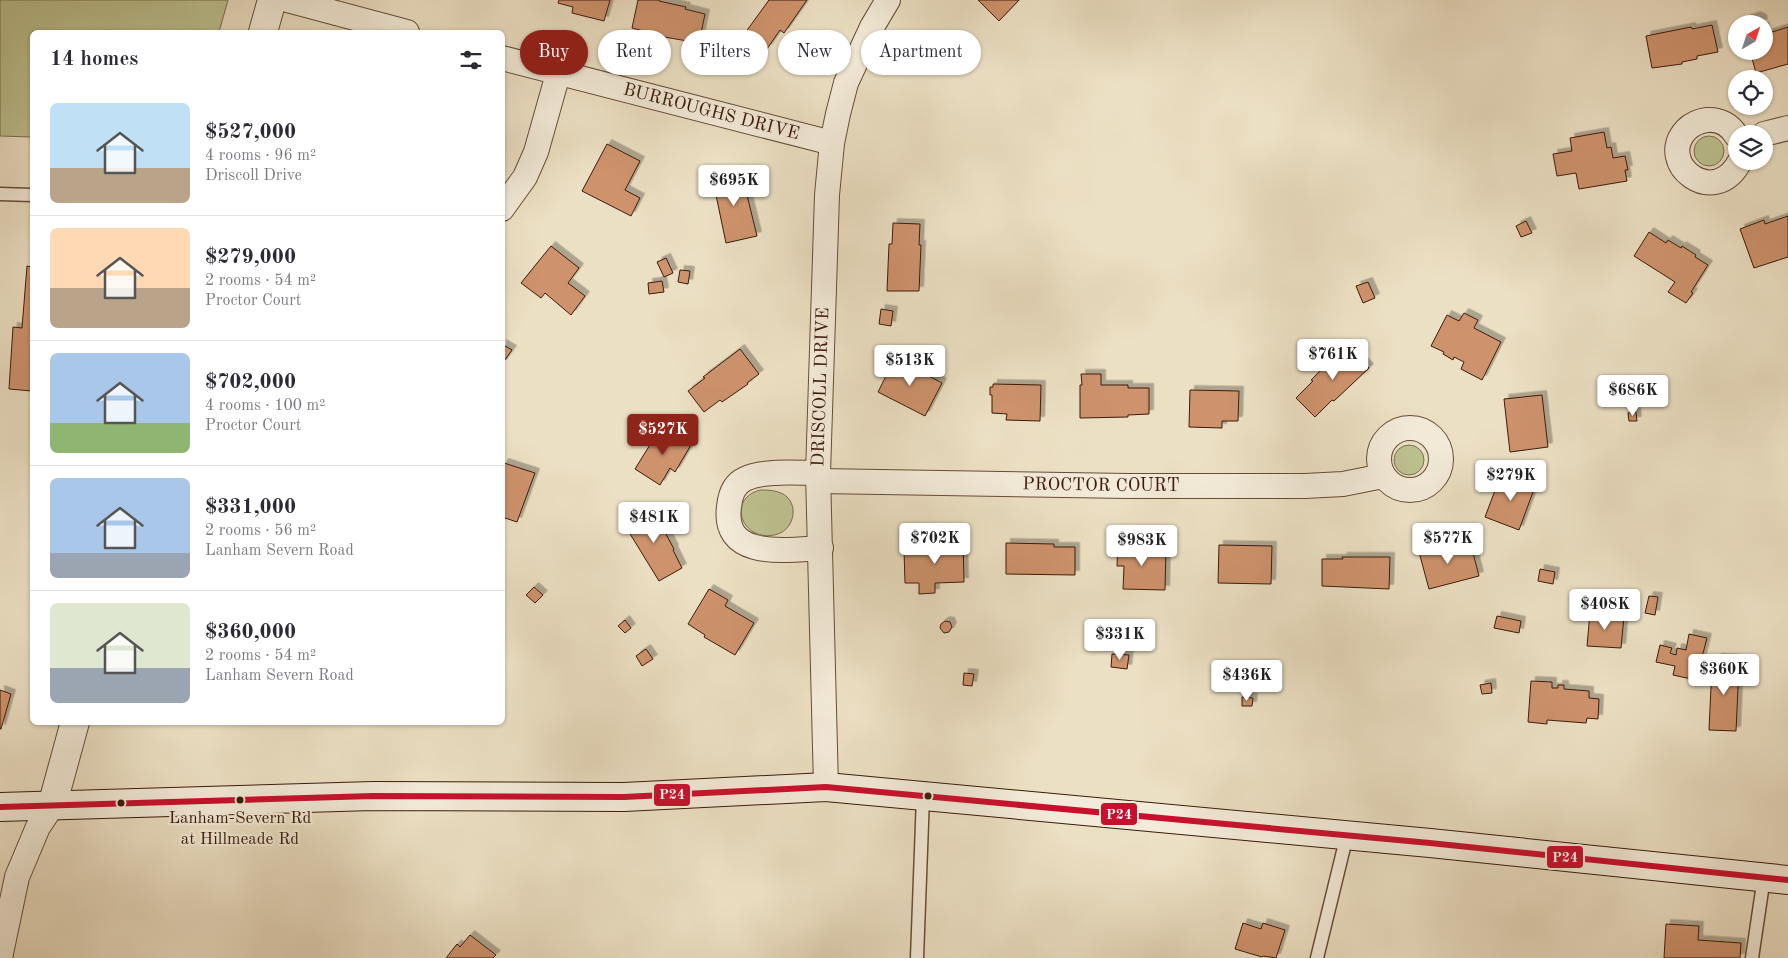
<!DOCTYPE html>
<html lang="en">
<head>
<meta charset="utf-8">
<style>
  body { margin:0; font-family:"Old Standard TT",serif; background:#f7f7f7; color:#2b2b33; height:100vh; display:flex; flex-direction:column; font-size:19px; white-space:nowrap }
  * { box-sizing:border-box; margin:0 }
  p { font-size:16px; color:#7c7c81 }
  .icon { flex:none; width:28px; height:28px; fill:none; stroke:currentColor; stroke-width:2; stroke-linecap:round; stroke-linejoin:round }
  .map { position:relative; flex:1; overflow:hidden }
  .panel { position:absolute; left:30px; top:30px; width:475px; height:695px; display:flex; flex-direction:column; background:#fff; border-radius:8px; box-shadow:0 1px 4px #0004 }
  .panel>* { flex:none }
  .guide { position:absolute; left:520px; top:30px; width:475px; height:45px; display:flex; gap:10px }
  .needle { width:32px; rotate:39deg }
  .buttons { position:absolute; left:1728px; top:15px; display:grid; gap:10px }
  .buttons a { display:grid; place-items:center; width:45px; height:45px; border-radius:50%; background:#fff; box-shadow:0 1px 4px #0004; font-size:25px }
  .price { position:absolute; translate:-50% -42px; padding:0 11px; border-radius:5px; background:#fff; color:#222; font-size:16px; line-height:32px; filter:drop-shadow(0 1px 2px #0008) }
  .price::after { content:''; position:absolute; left:50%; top:30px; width:15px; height:11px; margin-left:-8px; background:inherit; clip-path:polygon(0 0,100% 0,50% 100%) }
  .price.active { background:#8f2418; color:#fff }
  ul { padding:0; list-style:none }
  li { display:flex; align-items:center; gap:15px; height:125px; padding:0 20px }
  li+li { border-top:1px solid #e1e1e2 }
  li span { display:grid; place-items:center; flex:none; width:140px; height:100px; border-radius:8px; color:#555 }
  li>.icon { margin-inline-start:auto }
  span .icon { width:60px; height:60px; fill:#fffc; stroke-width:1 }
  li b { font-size:21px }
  h2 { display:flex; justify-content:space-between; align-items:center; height:60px; padding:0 20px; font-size:21px }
  .pill { padding:0 18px; border-radius:22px; background:#fff; box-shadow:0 1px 4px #0004; font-size:18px; line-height:45px }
  .pill.active { background:#8f2418; color:#fff }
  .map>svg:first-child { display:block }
</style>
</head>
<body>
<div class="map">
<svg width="1788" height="958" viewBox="0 0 1788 958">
  <defs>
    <filter id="shadow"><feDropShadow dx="4.5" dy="-4.5" stdDeviation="0" flood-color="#0004"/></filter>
  </defs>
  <rect width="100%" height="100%" fill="#ece0c4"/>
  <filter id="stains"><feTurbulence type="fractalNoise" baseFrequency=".004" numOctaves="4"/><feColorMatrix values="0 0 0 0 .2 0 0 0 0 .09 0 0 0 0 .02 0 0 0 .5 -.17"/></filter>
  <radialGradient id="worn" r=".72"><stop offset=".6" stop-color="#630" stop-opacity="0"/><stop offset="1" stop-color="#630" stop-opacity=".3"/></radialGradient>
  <g fill="#bdc190" stroke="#7c6e4d">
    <path d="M0,0h228l-9,32h-187v105l-32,-1z"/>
    <circle cx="1709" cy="151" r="15"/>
    <circle cx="1409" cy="460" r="15"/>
    <path d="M760,490c8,0 15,0 23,4 16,9 12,34 -5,40 -34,11 -54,-34 -18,-44z"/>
  </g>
  <g fill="#ce936d" stroke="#3b1a0a" filter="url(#shadow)">
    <path d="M559,0h51l-6,21 -32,-8 1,-6 -15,-4z"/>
    <path d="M638,0h21v1l27,6 -1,2 20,5 -6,29 -52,-9v-2l-15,-4z"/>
    <path d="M769,0h38l-23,33 -4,-3 -13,19 -22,-16z"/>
    <path d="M978,0h41l-20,21z"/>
    <path d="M1756,16l6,3 1,5h-20l3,-5z"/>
    <path d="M1712,25l6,27 -21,4v3l-15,3v2l-30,4 -6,-32 45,-9 1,2z"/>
    <path d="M1764,26l2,8 22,-7v37l-32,9 -6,-22h14z"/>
    <path d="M1604,132l3,16 4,-1 2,11 12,-2 3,14h-3l2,11 -48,8 -3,-16 -19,3 -4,-22 19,-3 -2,-13z"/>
    <path d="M607,144l33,17 -15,29 15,8 -9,18 -49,-25z"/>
    <path d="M739,170l5,22 2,-1 11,45 -31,7 -14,-67z"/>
    <path d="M1788,216v41l-34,11 -14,-39 24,-9 1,4z"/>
    <path d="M1526,221l6,12 -11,4 -5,-11z"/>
    <path d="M893,223l27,1 -1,21h2l-2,46h-32l2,-47h3z"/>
    <path d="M1649,232l17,11 2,-3 13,8 1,-2 14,9 -1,2 13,8 -17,27 2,1 -7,10 -18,-11 7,-10 -41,-26z"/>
    <path d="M551,246l28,22 -11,15 17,13 -14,19 -26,-22 -4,5 -20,-15z"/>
    <path d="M666,258l7,15 -9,4 -7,-15z"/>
    <path d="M27,266l5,1v124l-23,-2 4,-62 9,1z"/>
    <path d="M680,270l10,1 -2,13 -10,-2z"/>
    <path d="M662,281l2,11 -15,2 -1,-11z"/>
    <path d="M1368,282l7,16 -12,5 -7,-17z"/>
    <path d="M881,309l12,2 -2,15 -12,-2z"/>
    <path d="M1464,313l14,7 -4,8 27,14 -19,38 -21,-11 3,-7 -10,-5 -1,3 -10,-6 1,-2 -13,-6 16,-31 12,6z"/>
    <path d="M502,344l10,6 -10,14z"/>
    <path d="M1347,345l22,23 -35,33 -2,-1 -17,17 -19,-19 17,-17 -2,-1z"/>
    <path d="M740,349l19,25 -12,9 1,1 -26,18 -2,-2 -16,12 -16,-21 17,-13 -2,-1z"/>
    <path d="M895,358l47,25 -17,33 -47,-24 12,-24 -2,-1z"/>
    <path d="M1081,374h20v11h27v3h21v26l-21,1v2l-48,1v-33h2z"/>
    <path d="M993,384l48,1 -1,36 -34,-1 1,-6 -15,-1v-18h-2v-8h3z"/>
    <path d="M1190,390l49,1 -1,30h-16v7l-33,-1z"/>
    <path d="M1542,395l6,52 -38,5 -6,-53z"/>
    <path d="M1636,412l1,9h-8l-1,-8z"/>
    <path d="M661,427l30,18 -16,27 -5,-4 -10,17 -25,-16z"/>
    <path d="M504,463l31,10 -18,49 -15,-5v-50z"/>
    <path d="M1509,474l27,10 -17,46 -34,-13 12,-32 7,2z"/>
    <path d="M652,508l22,41 -1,1 9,18 -23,13 -35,-57z"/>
    <path d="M940,540h23l1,42 -29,1v10l-16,1v-11h-14l-1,-33h13v-4h11v3l12,-1z"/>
    <path d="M1006,543l48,1v3h21v28l-69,-1z"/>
    <path d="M1118,543h21v4l27,1 -1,42 -42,-1 1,-23h-7z"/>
    <path d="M1453,543l1,6 17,-4 8,31 -50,13 -10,-37z"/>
    <path d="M1219,545l53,1 -1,38 -53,-1z"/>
    <path d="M1342,557h48l-1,32 -67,-3v-27h21z"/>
    <path d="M1540,569l15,3 -2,12 -15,-3z"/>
    <path d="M534,587l9,8 -8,8 -9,-8z"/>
    <path d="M709,589l19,11 -3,6 29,17 -19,32 -31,-18 1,-2 -17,-11z"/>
    <path d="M1649,596l9,1 -3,18 -10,-2z"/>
    <path d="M1590,613l34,3 -3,32 -34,-2z"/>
    <path d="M1497,616l24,5 -2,12 -25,-5z"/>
    <path d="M625,620l6,8 -6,5 -7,-7z"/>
    <path d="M945,621l5,1 2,5 -3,5 -5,1 -4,-5 1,-4z"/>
    <path d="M1689,634l18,4 -11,42 -23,-5 2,-9 -19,-4 4,-17 12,3 -2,5 6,2 1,-7 9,2z"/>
    <path d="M646,649l7,10 -11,7 -6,-10z"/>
    <path d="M1112,654l17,1 -2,14 -16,-2z"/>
    <path d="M1717,658l19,1v8h3l-3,64 -27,-1 3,-64h5z"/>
    <path d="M1699,666l13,2v10l-15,-3z"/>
    <path d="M964,673l10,1 -2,12 -9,-1z"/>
    <path d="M1531,681l21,1v6h6v-3h6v4l25,2v7l10,1 -1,20 -11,-1 -1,5 -39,-3v4l-19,-2z"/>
    <path d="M1491,683l1,10 -10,1 -2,-9z"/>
    <path d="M0,690l11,4 -10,35h-1z"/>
    <path d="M1242,697l11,1 -1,8h-10z"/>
    <path d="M1243,923l18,6 2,-6 22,7 -9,28 -13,-2 -1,1 -27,-8z"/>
    <path d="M1666,924l33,2 -1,14 43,3 -1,15h-76z"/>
    <path d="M470,935l26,20 -3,3h-47l11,-14 3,3z"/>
  </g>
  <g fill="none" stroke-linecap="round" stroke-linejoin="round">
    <defs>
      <g id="service">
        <path d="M0,194l32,1"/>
        <path d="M917,958l6,-162"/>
        <path d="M1317,958l30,-123"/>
        <path d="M1752,958l12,-81"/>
      </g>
      <g id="minor">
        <path d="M287,0l120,32"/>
        <path id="s1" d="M502,58l330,85"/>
        <path d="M1764,134l24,-6"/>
        <path d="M1736,135c-6,-10 -17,-16 -29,-15 -8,1 -15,4 -21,10 -31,34 29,80 54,31"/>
        <path d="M502,209l23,-32 11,-25 22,-78"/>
        <circle cx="1410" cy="459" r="31"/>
        <path d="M818,473c-21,0 -54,-3 -73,6 -11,5 -15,17 -16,28 -7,53 58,43 92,41"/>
        <path id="s2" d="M819,481l310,5h176l38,-2 40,-8"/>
        <path id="s3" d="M826,787l-8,-314 9,-278 5,-52 6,-29 8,-31 26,-56 16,-27"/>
        <path d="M0,958l17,-81 21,-50 14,-21"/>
      </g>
      <g id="tertiary">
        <path d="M263,32l9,-32"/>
        <path d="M52,806l23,-84"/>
      </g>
      <path id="secondary" d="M0,807l373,-11 251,1 202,-10 604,56 358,37"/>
    </defs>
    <use href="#service" stroke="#674c38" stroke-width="15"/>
    <use href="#minor" stroke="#674c38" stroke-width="26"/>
    <use href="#tertiary" stroke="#674c38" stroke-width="30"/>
    <use href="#secondary" stroke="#3b1a0a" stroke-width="30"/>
    <use href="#service" stroke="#f3ebd9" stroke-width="12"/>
    <use href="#minor" stroke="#f3ebd9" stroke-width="24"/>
    <use href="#tertiary" stroke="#f3ebd9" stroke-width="28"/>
    <use href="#secondary" stroke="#f3ebd9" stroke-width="28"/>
    <defs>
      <path id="bus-1" d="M0,807l373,-11 251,1 202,-10 604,56 358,37"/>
    </defs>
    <use href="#bus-1" stroke="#f3ebd9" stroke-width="10"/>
    <use href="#bus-1" stroke="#c8102e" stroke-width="6"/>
  </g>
  <g fill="#3b1a0a" stroke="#f3ebd9" stroke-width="2">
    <circle cx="928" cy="796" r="4.5"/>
    <circle cx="240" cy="800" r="4.5"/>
    <circle cx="121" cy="803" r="4.5"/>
  </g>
  <g text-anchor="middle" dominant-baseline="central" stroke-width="4.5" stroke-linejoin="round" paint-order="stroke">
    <g font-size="17" fill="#3b1a0a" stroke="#f3ebd9">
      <text x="240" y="818">Lanham-Severn Rd<tspan x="240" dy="21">at Hillmeade Rd</tspan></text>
    </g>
    <g font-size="18" fill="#3b1a0a" stroke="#f3ebd9">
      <text stroke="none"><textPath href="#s1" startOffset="216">BURROUGHS DRIVE</textPath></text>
      <text stroke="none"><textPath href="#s3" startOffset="400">DRISCOLL DRIVE</textPath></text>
      <text stroke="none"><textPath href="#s2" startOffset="282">PROCTOR COURT</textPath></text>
    </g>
  </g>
  <g stroke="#f3ebd9" stroke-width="2">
    <rect x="653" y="783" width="38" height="24" rx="5" fill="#c8102e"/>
    <rect x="1100" y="802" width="38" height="24" rx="5" fill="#c8102e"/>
    <rect x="1546" y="845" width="38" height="24" rx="5" fill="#c8102e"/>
  </g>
  <g font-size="14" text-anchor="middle" font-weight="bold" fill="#fff">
    <text x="672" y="799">P24</text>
    <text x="1119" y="819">P24</text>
    <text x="1565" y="862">P24</text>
  </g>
  <rect width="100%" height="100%" filter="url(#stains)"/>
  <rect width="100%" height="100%" fill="url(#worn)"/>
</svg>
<div class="buttons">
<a><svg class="needle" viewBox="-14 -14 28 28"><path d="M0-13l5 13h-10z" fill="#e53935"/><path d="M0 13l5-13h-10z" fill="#7c7c81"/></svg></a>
<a><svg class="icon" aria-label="locate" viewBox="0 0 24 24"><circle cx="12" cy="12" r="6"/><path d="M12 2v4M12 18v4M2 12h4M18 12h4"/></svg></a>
<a><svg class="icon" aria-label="layers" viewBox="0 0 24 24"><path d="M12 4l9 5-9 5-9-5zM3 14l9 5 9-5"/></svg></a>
</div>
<b class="price" style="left:734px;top:207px">$695K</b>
<b class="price" style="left:1333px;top:381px">$761K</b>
<b class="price" style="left:910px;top:387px">$513K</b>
<b class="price" style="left:1633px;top:417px">$686K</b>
<b class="price active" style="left:663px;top:456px">$527K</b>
<b class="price" style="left:1511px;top:502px">$279K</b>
<b class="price" style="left:654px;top:544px">$481K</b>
<b class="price" style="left:935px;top:565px">$702K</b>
<b class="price" style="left:1448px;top:565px">$577K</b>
<b class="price" style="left:1142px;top:567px">$983K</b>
<b class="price" style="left:1605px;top:631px">$408K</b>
<b class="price" style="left:1120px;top:661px">$331K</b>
<b class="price" style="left:1724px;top:696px">$360K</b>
<b class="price" style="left:1247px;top:702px">$436K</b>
<div class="guide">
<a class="pill active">Buy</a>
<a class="pill">Rent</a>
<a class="pill">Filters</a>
<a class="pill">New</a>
<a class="pill">Apartment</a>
</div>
<section class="panel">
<h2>14 homes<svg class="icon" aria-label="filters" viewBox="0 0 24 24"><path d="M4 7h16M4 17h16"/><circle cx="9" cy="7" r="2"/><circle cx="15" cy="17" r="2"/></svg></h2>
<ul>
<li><span style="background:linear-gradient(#bfe0f5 65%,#b9a48a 0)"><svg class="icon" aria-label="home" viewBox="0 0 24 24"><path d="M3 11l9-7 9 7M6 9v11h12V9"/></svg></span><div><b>$527,000</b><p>4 rooms · 96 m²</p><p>Driscoll Drive</p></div></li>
<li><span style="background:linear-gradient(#ffd9b3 60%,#b9a48a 0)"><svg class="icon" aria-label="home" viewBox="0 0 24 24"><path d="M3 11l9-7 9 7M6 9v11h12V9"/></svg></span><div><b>$279,000</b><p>2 rooms · 54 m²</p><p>Proctor Court</p></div></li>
<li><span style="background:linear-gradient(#a9c7e8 70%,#8fb573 0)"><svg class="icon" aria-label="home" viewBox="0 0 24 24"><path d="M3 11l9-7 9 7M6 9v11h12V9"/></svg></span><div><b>$702,000</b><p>4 rooms · 100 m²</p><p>Proctor Court</p></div></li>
<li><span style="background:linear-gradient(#a9c7e8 75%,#9aa5b1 0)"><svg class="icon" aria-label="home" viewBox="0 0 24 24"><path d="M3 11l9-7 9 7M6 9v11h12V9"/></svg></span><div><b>$331,000</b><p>2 rooms · 56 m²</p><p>Lanham Severn Road</p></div></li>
<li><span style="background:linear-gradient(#dfe7d0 65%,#9aa5b1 0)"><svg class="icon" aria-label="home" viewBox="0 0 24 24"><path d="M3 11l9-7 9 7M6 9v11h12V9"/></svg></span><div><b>$360,000</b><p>2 rooms · 54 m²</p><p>Lanham Severn Road</p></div></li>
</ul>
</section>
</div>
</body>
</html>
